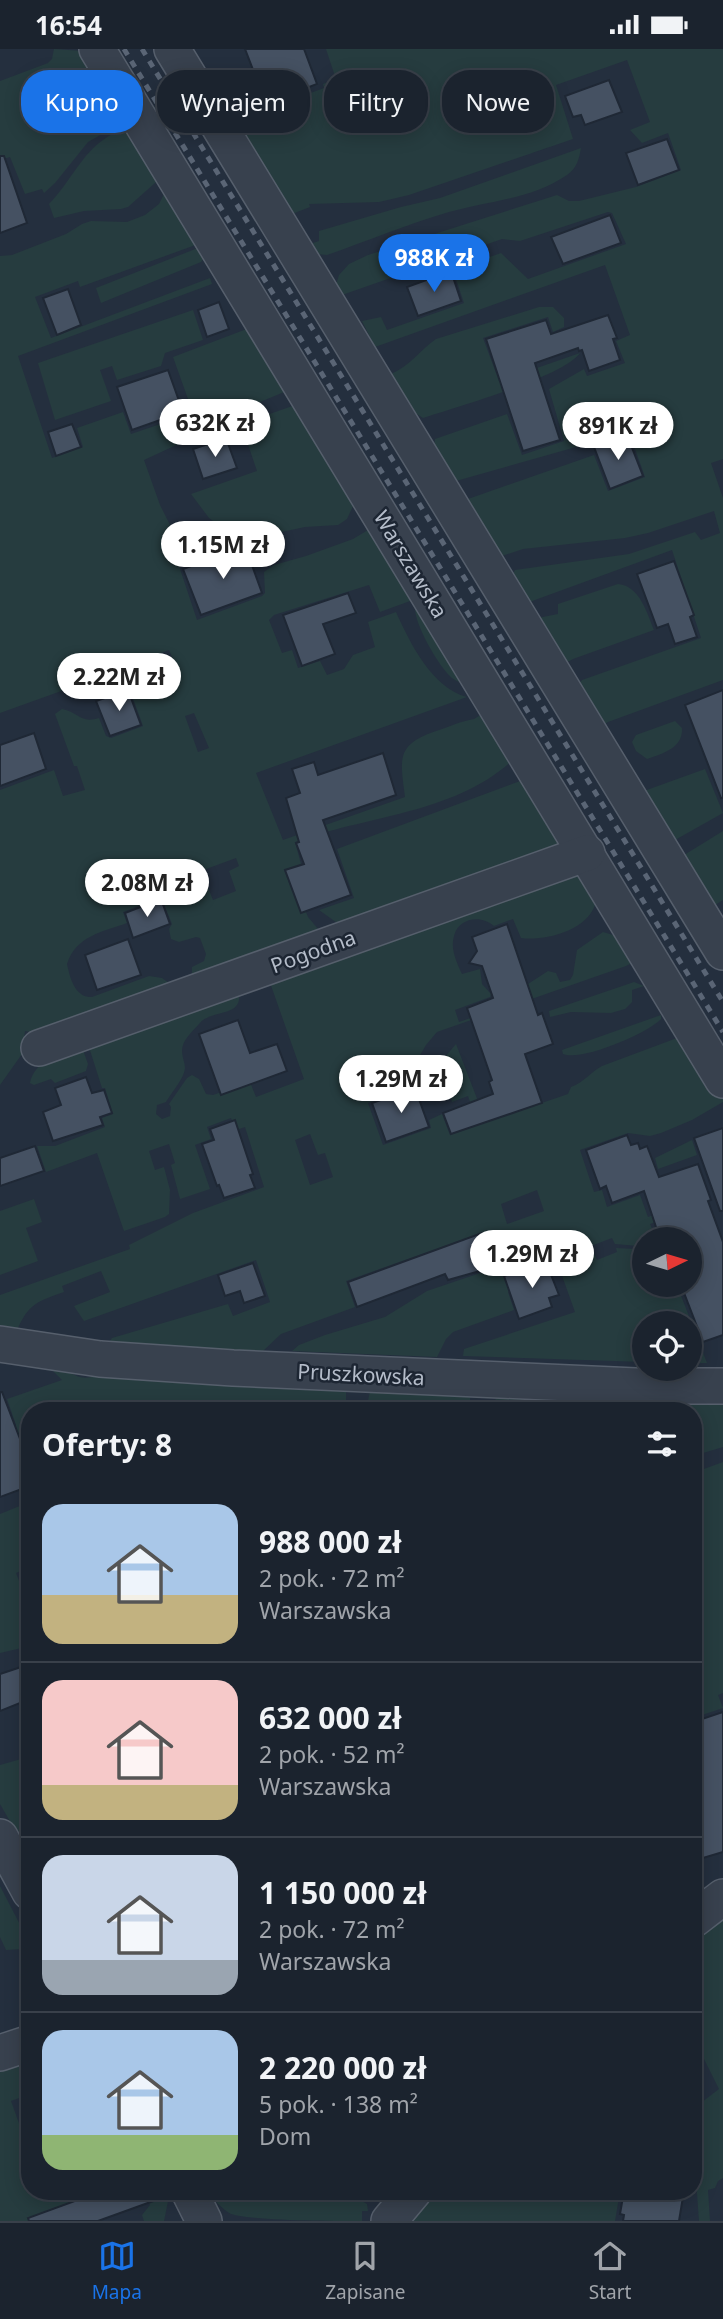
<!DOCTYPE html>
<html lang="pl">
<head>
<meta charset="utf-8">
<style>
  body { margin:0; font-family:"Noto Sans",sans-serif; background:#282f3a; color:#f1f3f6; height:100vh; display:flex; flex-direction:column; font-size:26px; white-space:nowrap }
  * { box-sizing:border-box; margin:0 }
  p { font-size:23px; color:#a0a4aa }
  .icon { flex:none; width:38px; height:38px; fill:none; stroke:currentColor; stroke-width:2; stroke-linecap:round; stroke-linejoin:round }
  .map { position:relative; flex:1; overflow:hidden }
  .drawer { position:absolute; left:21px; top:1353px; width:681px; height:798px; display:flex; flex-direction:column; background:#1b232e; border-radius:28px; box-shadow:0 4px 18px #0003,0 0 0 2px #39404a }
  .drawer>* { flex:none }
  .guide { position:absolute; left:21px; top:21px; width:682px; height:63px; display:flex; gap:14px }
  .needle { width:46px; rotate:85deg }
  .controls { position:absolute; left:632px; top:1178px; display:grid; gap:14px }
  .controls a { display:grid; place-items:center; width:70px; height:70px; border-radius:50%; background:#1b232e; box-shadow:0 4px 18px #0003,0 0 0 2px #39404a; font-size:35px }
  .price { position:absolute; translate:-50% -60px; padding:0 16px; border-radius:24px; background:#fff; color:#222; font-size:23px; line-height:46px; filter:drop-shadow(0 2px 4px #0008) }
  .price::after { content:''; position:absolute; left:50%; top:42px; width:21px; height:16px; margin-left:-10px; background:inherit; clip-path:polygon(0 0,100% 0,50% 100%) }
  .price.current { background:#1a73e8; color:#fff }
  ul { padding:0; list-style:none }
  li { display:flex; align-items:center; gap:21px; height:175px; padding:0 21px }
  li+li { border-top:2px solid #39404a }
  li span { display:grid; place-items:center; flex:none; width:196px; height:140px; border-radius:21px; color:#555 }
  li>.icon { margin-inline-start:auto }
  span .icon { width:84px; height:84px; fill:#fffc; stroke-width:1 }
  li b { font-size:30px }
  h2 { display:flex; justify-content:space-between; align-items:center; height:84px; padding:0 21px; font-size:30px }
  .pill { padding:0 24px; border-radius:28px; background:#1b232e; box-shadow:0 4px 18px #0003,0 0 0 2px #39404a; font-size:24px; line-height:63px }
  .pill.current { background:#1a73e8; color:#fff }
  .status { display:flex; justify-content:space-between; align-items:center; height:49px; padding:0 35px; background:#1b232e; direction:ltr }
  .status svg { height:19px; fill:currentColor }
  .tabs { display:flex; justify-content:space-around; align-items:center; height:98px; border-top:2px solid #39404a; background:#1b232e; font-size:19px; color:#a0a4aa }
  .tabs a { display:grid; justify-items:center; gap:4px }
  .tabs .current { color:#1a73e8 }
  .map>svg:first-child { display:block }
</style>
</head>
<body>
<div class="status"><b>16:54</b><svg viewBox="0 0 49 12"><path d="M0 12V9h3v3zM5 12V6h3v6zM10 12V3h3v9zM15 12V0h3v12zM26 1h20v11H26zM47 4h2v5h-2z"/></svg></div>
<div class="map">
<svg width="723" height="2172" viewBox="0 0 723 2172">
  <rect width="100%" height="100%" fill="#242f3e"/>
  <g fill="#263c3f" fill-rule="evenodd">
    <path d="M54,0l29,2 47,67 -42,24 -33,41 -11,10 -2,-4 -17,5 -15,-37 -10,3v-79l48,-18 4,-4z"/>
    <path d="M326,0h397v410l-12,4 12,35v182l-115,42 -12,7 -23,-38 9,-11 119,-42 -29,-88 -148,54 -14,-24 5,-10 114,-16 66,-22 6,8 19,-7 -6,-22 -66,22 -23,5 -102,11 -30,10 -27,-43 9,-6 -7,-11 126,-44 14,36 37,-14 -16,-45 -173,49 -22,-34 1,-8 72,-25 15,41 42,-14 -15,-52 35,-20 3,7 38,-13 -9,-22 14,-6 -25,-70 -230,82 -13,-26 19,-4 6,13 77,-27 -11,-33 48,-17 27,26 98,-35 -14,-31 -4,-1 -88,29 -18,-2 -160,56 -6,-10 3,-10 10,-11 19,-9 189,-60 12,6h10l57,-14 45,-17 -13,-37 -26,10 -12,-13 20,-8 -23,-62 -71,25 17,54 -164,56 -30,7 -70,2 1,3 -18,7 -49,-82 34,-12 -4,-13 51,-19 -1,-4 13,-5z"/>
    <path d="M128,75l33,46 -5,12 -28,25 -7,2 -37,2 -30,7 -5,-14c18,-18 31,-46 50,-61 9,-7 19,-13 29,-19z"/>
    <path d="M581,99c-2,11 -4,20 -14,27 -35,24 -78,26 -118,37 -41,12 -82,29 -122,43l-10,-1 -7,-10 9,-3v-10l82,-24 39,-9z"/>
    <path d="M164,145l6,1 31,48 -121,44 -2,-6 -43,16 16,41 159,-60 2,6 -194,72 34,102 31,-11 -6,-19 46,-16 8,22 62,-21 -20,-56 79,-30 37,63 -60,25 -18,14 -67,31 16,45 21,42 1,12 -3,7 18,54 65,-24 3,-3 -1,-21 10,-7 32,-9 47,-17 15,-9 11,-2 42,69 -41,15 -11,-27 -95,30 -5,5 13,33 10,-3 6,18 22,-7 7,14 17,-6 9,-14 22,-8 -7,-25 28,-10c14,31 36,76 71,85l-211,76 27,67 122,-43c-5,-39 -9,-52 31,-66 13,-4 25,-10 38,-12l5,-3 14,-1 25,40c-58,59 -150,60 -223,87l6,22 -17,6 17,43 5,-1 2,5 16,19 -132,42v-11l12,-6 2,-7 -6,-16 -4,-1 -17,5 -8,-3 -2,-10 3,-5 -11,-27 -38,15 4,11c-25,9 -51,13 -60,41 3,14 8,34 25,33l57,-21 13,2 7,5 -120,52 -24,-4 -3,23 -22,31v-295l54,-20 9,26 22,-6 -8,-24h-3l-19,-52 7,-5c17,3 18,15 37,9l7,18 5,2 32,-12 -13,-36 24,-9 11,2 15,-7 -11,-26 -22,8 -2,3 -145,52v-457l12,-1 54,-21 16,-10 9,-3 36,1 18,-7 14,-11zM194,664l15,35 -11,4 -13,-36zM236,809l3,8 -10,5 7,20 -23,9 -8,-20 -11,4 -4,-9z"/>
    <path d="M203,197l4,8 -6,8 -100,41 -5,-15z"/>
    <path d="M539,258h14l11,11v9l-11,5 -5,-15 -65,21 16,43 81,-28c-17,24 -124,54 -157,65l-9,-6 -23,-38c20,-9 28,-23 45,-35z"/>
    <path d="M193,261l10,30 -38,13 -4,13 -44,14 -5,-14 -12,4 11,31 -56,19 -17,-57z"/>
    <path d="M298,355l67,101 -9,5 -3,-4 -6,13 -9,6 -33,2 -42,9 -42,-9 -12,-9 -18,-24 66,-23 -16,-47z"/>
    <path d="M618,535c22,2 29,29 36,46l-81,29 -15,8 -20,-49 20,-4v-10z"/>
    <path d="M421,553l47,82c-5,-1 -11,-2 -16,-6 -13,-11 -38,-54 -37,-71z"/>
    <path d="M675,672l7,7c1,20 -18,25 -35,31l-11,-8 -4,-9 4,-7z"/>
    <path d="M705,720l18,44 -48,27 -11,1 -20,-50z"/>
    <path d="M531,728l18,30 -9,5 1,4 10,-5 15,34 -219,85 -28,-20 35,-12 -17,-49z"/>
    <path d="M723,782v69l-16,10 -31,-50z"/>
    <path d="M573,824l11,3 21,23 -10,6c-9,26 -50,36 -74,33l-8,-19 -19,7c-13,-12 -36,-8 -40,10 -4,13 3,27 8,38l18,-5 2,15 9,10 -1,3 -35,13 4,12 23,-8 16,-18 30,-12 20,-13 8,2 4,9 10,-2 3,-5 4,-25 26,-18 10,3 10,-7 18,30 -15,8 -189,66 -11,13 -20,34 -20,7 2,9 -20,8 15,42 48,-17 -2,-8 13,-6 8,21 28,-10 -10,-29 -16,6 -13,-38 17,-20 30,78 82,-28 3,-7c15,-6 18,-14 31,-21l75,-28 46,56v8l-31,18 -31,13 -11,3 -22,-3 -48,17 14,42 8,-2 5,17 33,-12 8,22 11,-4 2,7 -11,4 5,11 -4,4h-7v12l-2,2 -4,-7 -23,-2 -3,-6 -21,8 6,14 20,-8 -1,-4 19,1 9,13v23h25l4,10 7,-2 27,70h-17v-40h-46v39l-181,-6 1,-7 111,-37 -19,-53 -2,-1 -20,8 5,15 -31,11 6,18 -61,22 -7,7 -9,18 -145,-6 7,-6 26,-10 60,-18 42,-26 68,-23 -14,-35 -135,48 9,26 -74,27 -18,17 -101,-4 -52,-6 2,-3 116,-34 5,12 37,-14 -14,-42 -172,61 -10,-15 36,-14 -9,-21 -39,15 2,6c-25,9 -35,11 -46,36l-18,-3v-30l130,-46 -1,-4 64,-32 71,-26 -19,-60 -9,3 -5,-12 -24,9 4,12 -16,6 15,44 -30,10 -9,-34 4,-2 -6,-19 -20,7 6,19 9,-3 6,23 -1,24 -4,3 -41,14 -27,-78 -51,19 -9,-26h18l50,-19 -3,-9 11,-4 -8,-26h-3l-14,-44 151,-50c3,24 -29,15 -40,30 -7,8 -17,16 -17,27 0,6 3,12 3,17 -1,11 -14,25 -19,34l-9,3 -1,9 6,5 8,-3 1,-9 -2,-3 18,-26 5,-3 7,4 7,15 7,1 37,-13 6,15 48,-18 -36,-102zM310,1085l8,21 7,-2 8,24 -23,8 -15,-45zM537,1141l7,21 -37,13 -6,-20z"/>
    <path d="M634,933l10,4 -12,4v12l-7,7 -14,4 -40,-1 -21,5 -1,-6z"/>
    <path d="M661,966v4c-13,14 -80,43 -98,35l-1,-4z"/>
    <path d="M82,998l6,17 -2,7 -31,12 -4,-4 -17,6 -4,-2c4,-23 32,-28 52,-36z"/>
    <path d="M692,1091l5,15 -39,14 -3,-11z"/>
    <path d="M34,1150l8,23 -16,6 12,33 -38,14v-64z"/>
    <path d="M12,1309c14,3 30,3 44,8 17,5 21,17 42,9l248,10v18l-6,7 -310,1v43l-30,11v-34l16,-6 -9,-26 55,-19 -11,-11 -40,-5z"/>
    <path d="M371,1338l99,4v13l22,2 7,-13 87,3 4,14 -230,1 7,-6z"/>
    <path d="M620,1348l103,2v48l-30,9v-45h-79z"/>
    <path d="M723,1413v231l-5,2 5,13 -30,10v-245z"/>
    <path d="M27,1454l3,7v57l-14,6 14,36v37l-30,7v-139z"/>
    <path d="M21,1710l9,1v96l-30,-52v-39z"/>
    <path d="M0,1837l30,58 -1,8 -8,-3 -15,1 -6,-13z"/>
    <path d="M723,1863v266l-5,3 -3,7 -7,2 2,31h-11l-3,-41 -3,-1v-70l26,-20 -26,-52v-102z"/>
    <path d="M30,2012v33l-19,7 14,39 5,-1v52h72l-46,30h-56v-149z"/>
    <path d="M164,2142l4,10 -4,20h-20l-2,-6 8,-10 -4,-11z"/>
    <path d="M208,2142h101c18,5 43,3 58,13l1,7h-6v10c-29,0 -108,0 -131,-7 -10,-6 -17,-14 -23,-23z"/>
    <path d="M429,2142h123l51,11 3,-11h14l-5,30h-210z"/>
  </g>
  <g fill="#455162" stroke="#1f2835" stroke-width="2">
    <path d="M245,0h59l13,35 -21,8 1,4 -30,10z"/>
    <path d="M609,31l13,32 -37,13 -4,-10 -8,2 -8,-21z"/>
    <path d="M667,90l12,31 -41,15 -12,-32z"/>
    <path d="M0,107h4l23,67 -27,10z"/>
    <path d="M610,166l11,28 -58,21 -12,-27z"/>
    <path d="M451,222l10,30 -43,15 -11,-29z"/>
    <path d="M68,240l13,36 -24,10 -14,-37z"/>
    <path d="M219,253l10,27 -22,8 -9,-27z"/>
    <path d="M608,266l9,23 -4,1 7,21 -31,11 -7,-21 -3,1 -1,-3 -43,15 25,77 -37,11 -37,-112 60,-19 5,14z"/>
    <path d="M168,321l15,42 -51,18 -15,-43z"/>
    <path d="M72,375l9,23 -25,9 -8,-24z"/>
    <path d="M627,386l16,41 -33,13 -16,-42z"/>
    <path d="M226,389l11,30 -34,11 -10,-30z"/>
    <path d="M245,497l17,47 -61,22 -18,-46z"/>
    <path d="M674,512l20,54 -4,2 7,20 -22,7 -7,-20 -11,4 -20,-54z"/>
    <path d="M348,544l8,20 -33,11 12,30 -33,12 -19,-51z"/>
    <path d="M128,641l13,35 -31,11 -14,-35z"/>
    <path d="M723,641v108h-2l-36,-93z"/>
    <path d="M34,684l12,36 -46,17v-41z"/>
    <path d="M383,704l13,42 -73,25 28,75 -50,18 -16,-43 19,-6 -8,-21 3,-1 -13,-44 14,-5 -8,-24 22,-7 4,13z"/>
    <path d="M161,850l9,25 -37,14 -8,-25z"/>
    <path d="M507,875l31,91 4,-2 11,31 -28,10 17,49 -91,31 -8,-21 50,-19 -4,-12 3,-2 -25,-72 26,-10 -11,-32 -13,-3 8,-12 -5,-14z"/>
    <path d="M128,890l13,36 -44,15 -12,-35z"/>
    <path d="M238,971l12,33 27,-9 10,27 -66,24 -22,-61z"/>
    <path d="M86,1028l6,16 12,-3 8,23 -12,4 3,8 -50,16 -10,-29 18,-7 -6,-17z"/>
    <path d="M415,1039l14,39 -43,15 -14,-39z"/>
    <path d="M235,1071l18,54 -3,1 5,13 -31,10 -5,-13 -2,1 -15,-42 12,-4 -4,-11z"/>
    <path d="M723,1079v83h-3l-26,-73z"/>
    <path d="M627,1086l4,10 7,-2 2,6 7,-3 12,31 39,-13 13,36 -3,1 15,41v93l-20,7 -22,-57h9v-46h-30l-16,-48 -32,12 -6,-17 -6,3 -14,-39z"/>
    <path d="M35,1097l9,25 -44,15v-28z"/>
    <path d="M482,1184l12,34 -46,13 -3,-6 -88,33 -9,-25z"/>
    <path d="M546,1213l13,33 -10,3 3,9 -33,12 -15,-43z"/>
    <path d="M253,1214l12,33 -21,7 -4,-12 -15,5 -7,-21z"/>
    <path d="M0,1343h2l28,73v21l-30,11z"/>
    <path d="M30,1615v35l-30,12v-37z"/>
    <path d="M723,1663v140l-30,9v-139z"/>
    <path d="M102,2142h67l1,4 -72,26h-69l-1,-3z"/>
    <path d="M624,2142h60l-5,30h-56l1,-6 -4,-1z"/>
  </g>
  <g fill="none" stroke-linecap="round" stroke-linejoin="round">
    <defs>
      <g id="minor">
        <path d="M97,0l626,1031"/>
        <path d="M172,0l551,903"/>
        <path d="M39,999l548,-195"/>
        <path d="M0,1295l100,15 133,9 403,18h87"/>
        <path d="M0,1788l30,55"/>
        <path d="M693,1871l30,-23"/>
        <path d="M0,2004l30,-10"/>
        <path d="M189,2142l15,30"/>
        <path d="M389,2172l25,-30"/>
      </g>
    </defs>
    <use href="#minor" stroke="#565f6c" stroke-width="38"/>
    <use href="#minor" stroke="#38414e" stroke-width="35"/>
    <g stroke="#5a6575" stroke-width="5" stroke-dasharray="7 7" stroke-linecap="butt">
      <path d="M124,0l599,983"/>
      <path d="M142,0l581,953"/>
    </g>
  </g>
  <g text-anchor="middle" dominant-baseline="central" stroke-width="5" stroke-linejoin="round" paint-order="stroke">
    <g font-size="21" fill="#b4bcc9" stroke="#1d2633">
      <text transform="translate(411 515) rotate(59)">Warszawska</text>
      <text transform="translate(313 902) rotate(-20)">Pogodna</text>
      <text transform="translate(361 1325) rotate(3)">Pruszkowska</text>
    </g>
  </g>
</svg>
<div class="controls">
<a><svg class="needle" viewBox="-14 -14 28 28"><path d="M0-13l5 13h-10z" fill="#e53935"/><path d="M0 13l5-13h-10z" fill="#a0a4aa"/></svg></a>
<a><svg class="icon" aria-label="locate" viewBox="0 0 24 24"><circle cx="12" cy="12" r="6"/><path d="M12 2v4M12 18v4M2 12h4M18 12h4"/></svg></a>
</div>
<b class="price current" style="left:434px;top:245px">988K zł</b>
<b class="price" style="left:215px;top:410px">632K zł</b>
<b class="price" style="left:618px;top:413px">891K zł</b>
<b class="price" style="left:223px;top:532px">1.15M zł</b>
<b class="price" style="left:119px;top:664px">2.22M zł</b>
<b class="price" style="left:147px;top:870px">2.08M zł</b>
<b class="price" style="left:401px;top:1066px">1.29M zł</b>
<b class="price" style="left:532px;top:1241px">1.29M zł</b>
<div class="guide">
<a class="pill current">Kupno</a>
<a class="pill">Wynajem</a>
<a class="pill">Filtry</a>
<a class="pill">Nowe</a>
</div>
<section class="drawer">
<h2>Oferty: 8<svg class="icon" aria-label="filters" viewBox="0 0 24 24"><path d="M4 7h16M4 17h16"/><circle cx="9" cy="7" r="2"/><circle cx="15" cy="17" r="2"/></svg></h2>
<ul>
<li><span style="background:linear-gradient(#a9c7e8 65%,#c2b280 0)"><svg class="icon" aria-label="home" viewBox="0 0 24 24"><path d="M3 11l9-7 9 7M6 9v11h12V9"/></svg></span><div><b>988 000 zł</b><p>2 pok. · 72 m²</p><p>Warszawska</p></div></li>
<li><span style="background:linear-gradient(#f6c9c9 75%,#c2b280 0)"><svg class="icon" aria-label="home" viewBox="0 0 24 24"><path d="M3 11l9-7 9 7M6 9v11h12V9"/></svg></span><div><b>632 000 zł</b><p>2 pok. · 52 m²</p><p>Warszawska</p></div></li>
<li><span style="background:linear-gradient(#c9d6e8 75%,#9aa5b1 0)"><svg class="icon" aria-label="home" viewBox="0 0 24 24"><path d="M3 11l9-7 9 7M6 9v11h12V9"/></svg></span><div><b>1 150 000 zł</b><p>2 pok. · 72 m²</p><p>Warszawska</p></div></li>
<li><span style="background:linear-gradient(#a9c7e8 75%,#8fb573 0)"><svg class="icon" aria-label="home" viewBox="0 0 24 24"><path d="M3 11l9-7 9 7M6 9v11h12V9"/></svg></span><div><b>2 220 000 zł</b><p>5 pok. · 138 m²</p><p>Dom</p></div></li>
</ul>
</section>
</div>
<nav class="tabs">
<a class="current"><svg class="icon" aria-label="map" viewBox="0 0 24 24"><path d="M3 6l6-2 6 2 6-2v14l-6 2-6-2-6 2zM9 4v14M15 6v14"/></svg>Mapa</a>
<a><svg class="icon" aria-label="saved" viewBox="0 0 24 24"><path d="M7 4h10v16l-5-4-5 4z"/></svg>Zapisane</a>
<a><svg class="icon" aria-label="home" viewBox="0 0 24 24"><path d="M3 11l9-7 9 7M6 9v11h12V9"/></svg>Start</a>
</nav>
</body>
</html>
